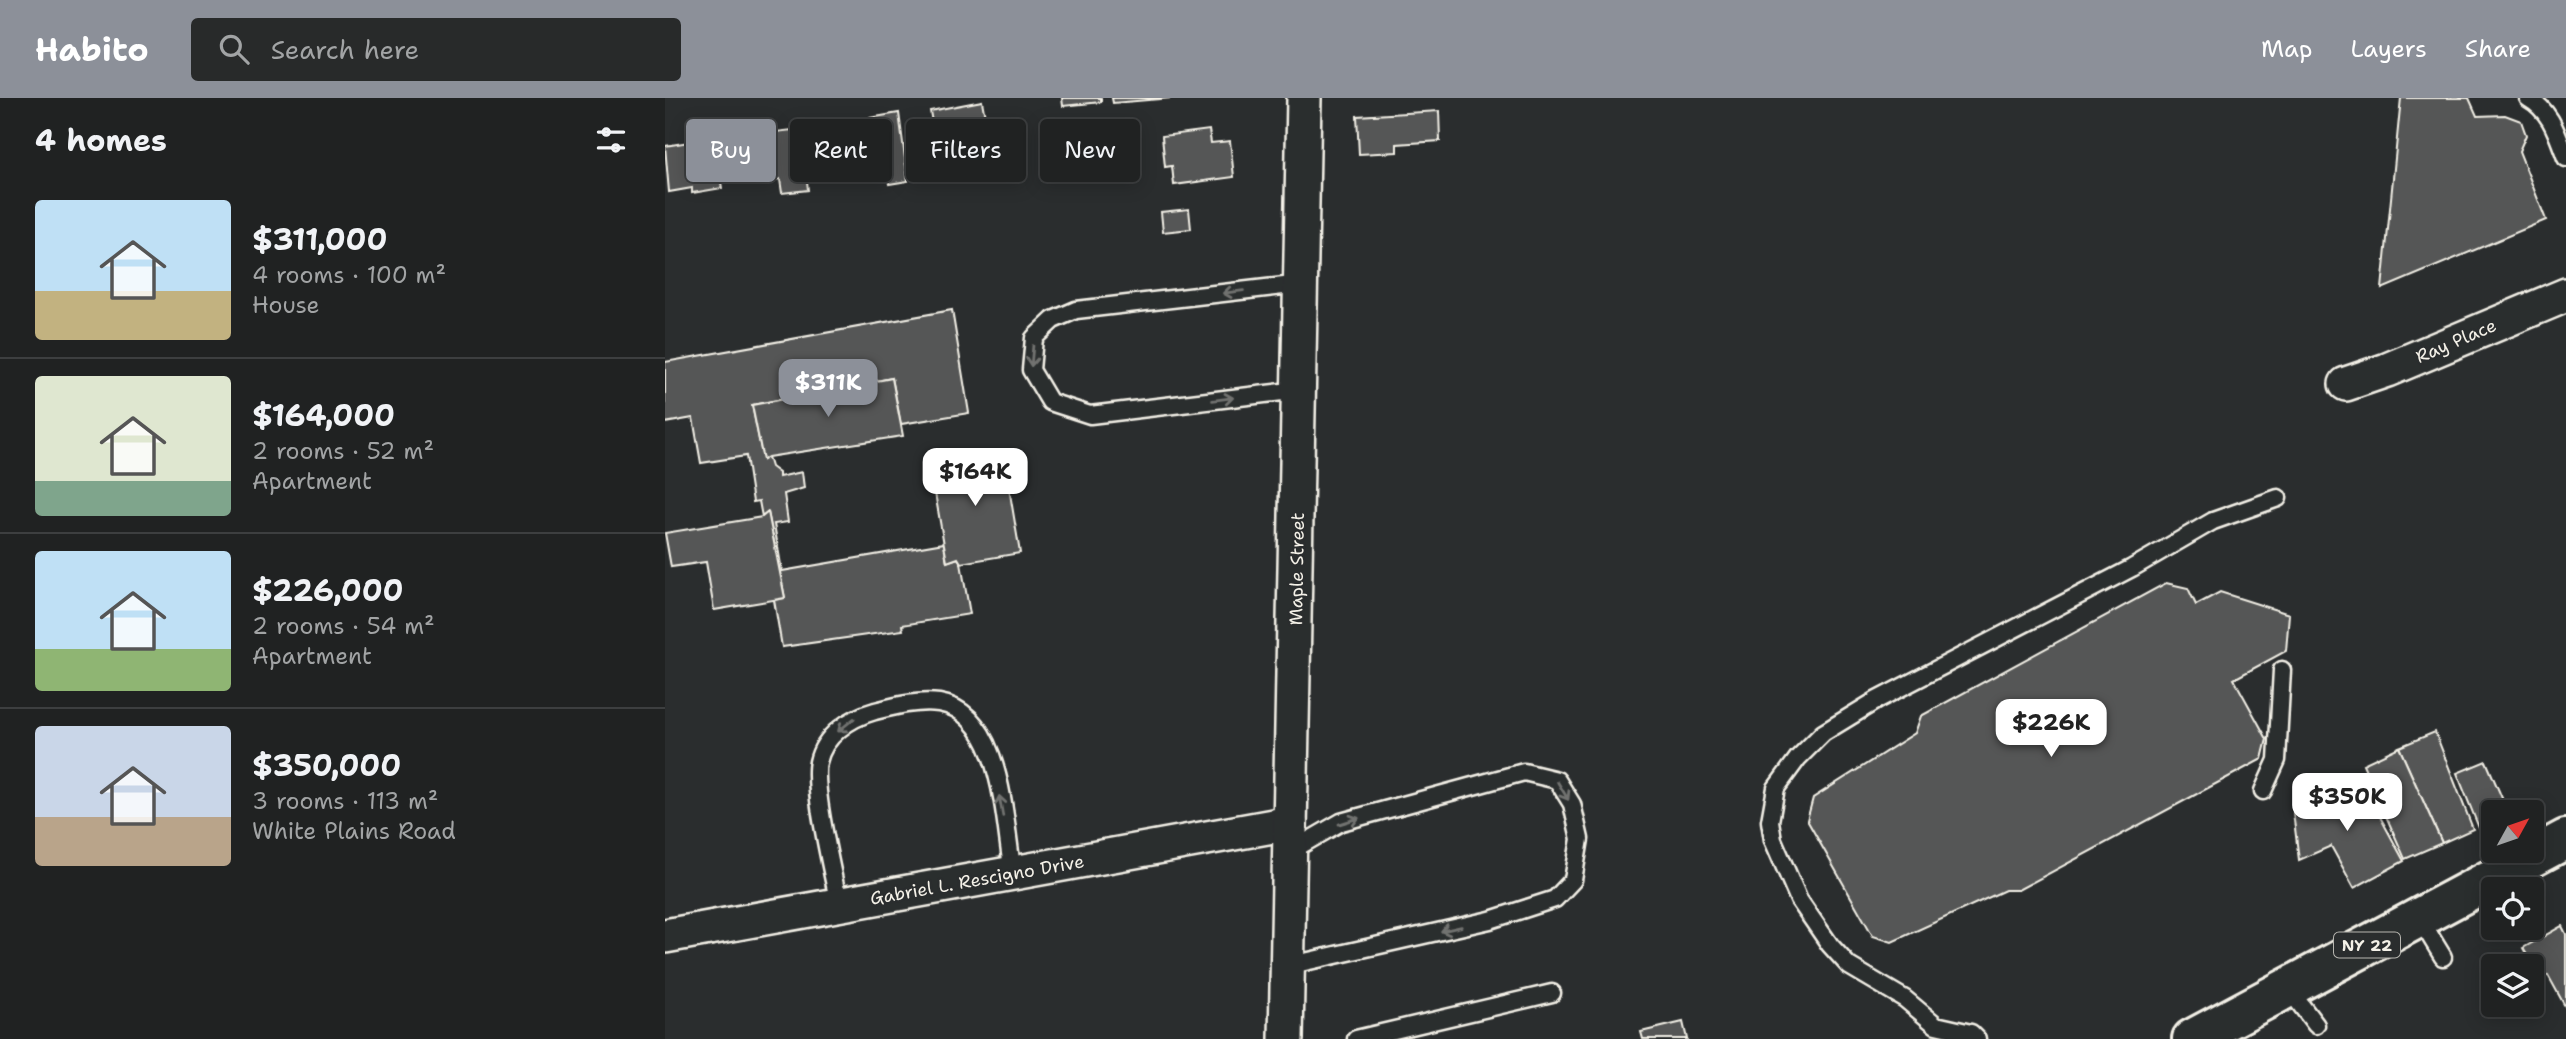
<!DOCTYPE html>
<html lang="en">
<head>
<meta charset="utf-8">
<style>
  body { margin:0; font-family:"Shantell Sans",sans-serif; background:#282a2a; color:#f1f3f6; height:100vh; display:flex; flex-direction:column; font-size:26px; white-space:nowrap }
  * { box-sizing:border-box; margin:0 }
  p { font-size:23px; color:#a2a4a5 }
  .icon { flex:none; width:38px; height:38px; fill:none; stroke:currentColor; stroke-width:2; stroke-linecap:round; stroke-linejoin:round }
  .map { position:relative; flex:1; overflow:hidden }
  .panel { display:flex; flex-direction:column; background:#202222; width:665px }
  .panel>* { flex:none }
  .top-card { position:absolute; left:21px; top:21px; width:665px; height:63px; display:flex; gap:14px }
  .needle { width:46px; rotate:50deg }
  .tools { position:absolute; left:1816px; top:702px; display:grid; gap:14px }
  .tools a { display:grid; place-items:center; width:63px; height:63px; border-radius:7px; background:#202222; box-shadow:0 4px 18px #0003,0 0 0 2px #3d3f40; font-size:35px }
  .price { position:absolute; translate:-50% -60px; padding:0 16px; border-radius:14px; background:#fff; color:#222; font-size:23px; line-height:46px; filter:drop-shadow(0 2px 4px #0008) }
  .price::after { content:''; position:absolute; left:50%; top:42px; width:21px; height:16px; margin-left:-10px; background:inherit; clip-path:polygon(0 0,100% 0,50% 100%) }
  .price.on { background:#8c9099; color:#fff }
  ul { padding:0; list-style:none }
  li { display:flex; align-items:center; gap:21px; height:175px; padding:0 35px }
  li+li { border-top:2px solid #3d3f40 }
  li span { display:grid; place-items:center; flex:none; width:196px; height:140px; border-radius:7px; color:#555 }
  li>.icon { margin-inline-start:auto }
  span .icon { width:84px; height:84px; fill:#fffc; stroke-width:1 }
  li b { font-size:30px }
  h2 { display:flex; justify-content:space-between; align-items:center; height:84px; padding:0 35px; font-size:30px }
  .tag { padding:0 24px; border-radius:7px; background:#202222; box-shadow:0 4px 18px #0003,0 0 0 2px #3d3f40; font-size:24px; line-height:63px }
  .tag.on { background:#8c9099; color:#fff }
  header { display:flex; align-items:center; gap:42px; box-sizing:border-box; height:98px; padding:0 35px; background:#8c9099; color:#fff }
  header strong { font-size:33px }
  nav { display:flex; gap:38px; margin-inline-start:auto; font-size:24px }
  .search { width:490px; height:63px; background:#282a2a; display:flex; align-items:center; gap:18px; box-sizing:border-box; padding:0 24px; border-radius:7px; color:#a2a4a5; font-size:26px }
  main { display:flex; flex:1; min-height:0 }
  .map>svg:first-child { display:block }
</style>
</head>
<body>
<header>
<strong>Habito</strong>
<div class="search"><svg class="icon" aria-label="search" viewBox="0 0 24 24"><circle cx="10" cy="10" r="6"/><path d="M15 15l6 6"/></svg>Search here</div>
<nav><a>Map</a><a>Layers</a><a>Share</a></nav>
</header>
<main>
<section class="panel">
<h2>4 homes<svg class="icon" aria-label="filters" viewBox="0 0 24 24"><path d="M4 7h16M4 17h16"/><circle cx="9" cy="7" r="2"/><circle cx="15" cy="17" r="2"/></svg></h2>
<ul>
<li><span style="background:linear-gradient(#bfe0f5 65%,#c2b280 0)"><svg class="icon" aria-label="home" viewBox="0 0 24 24"><path d="M3 11l9-7 9 7M6 9v11h12V9"/></svg></span><div><b>$311,000</b><p>4 rooms · 100 m²</p><p>House</p></div></li>
<li><span style="background:linear-gradient(#dfe7d0 75%,#7fa58c 0)"><svg class="icon" aria-label="home" viewBox="0 0 24 24"><path d="M3 11l9-7 9 7M6 9v11h12V9"/></svg></span><div><b>$164,000</b><p>2 rooms · 52 m²</p><p>Apartment</p></div></li>
<li><span style="background:linear-gradient(#bfe0f5 70%,#8fb573 0)"><svg class="icon" aria-label="home" viewBox="0 0 24 24"><path d="M3 11l9-7 9 7M6 9v11h12V9"/></svg></span><div><b>$226,000</b><p>2 rooms · 54 m²</p><p>Apartment</p></div></li>
<li><span style="background:linear-gradient(#c9d6e8 65%,#b9a48a 0)"><svg class="icon" aria-label="home" viewBox="0 0 24 24"><path d="M3 11l9-7 9 7M6 9v11h12V9"/></svg></span><div><b>$350,000</b><p>3 rooms · 113 m²</p><p>White Plains Road</p></div></li>
</ul>
</section>
<div class="map">
<svg width="1901" height="941" viewBox="0 0 1901 941">
  <rect width="100%" height="100%" fill="#2a2d2e"/>
  <filter id="ink" filterUnits="userSpaceOnUse"><feTurbulence type="fractalNoise" baseFrequency=".0143" numOctaves="2"/><feDisplacementMap in="SourceGraphic" scale="14" xChannelSelector="R" yChannelSelector="G"/><feConvolveMatrix kernelMatrix="1 2 1 2 8 2 1 2 1" color-interpolation-filters="sRGB"/></filter>
  <g filter="url(#ink)">
    <g fill="#555756" stroke="#f4f1e8" stroke-width="2">
      <path d="M397,0h39v4l-38,4z"/>
      <path d="M447,0h60l-59,5z"/>
      <path d="M1736,0h68l8,18 28,-1 16,6 5,14 -7,16 27,69 -164,69z"/>
      <path d="M317,3l9,49 -26,5 3,13 -27,5 -11,-62z"/>
      <path d="M774,13l1,30 -43,3v8l-38,2 -2,-38z"/>
      <path d="M234,15l9,68 -19,3 -3,-18 -32,2 -8,-46z"/>
      <path d="M136,31l7,61 -26,3 -2,-14 -26,3 -5,-47z"/>
      <path d="M544,32l2,13 19,-2 4,36 -60,8 -2,-19 -7,1 -3,-31z"/>
      <path d="M48,40l9,50 -30,5v-5l-23,4 -4,-46z"/>
      <path d="M524,111l2,20 -28,3 -2,-20z"/>
      <path d="M287,212l17,103 -68,11 -9,-46 -140,27 11,55 5,-3 3,10 8,6v4l23,-5 2,16 -20,6 4,28 -14,2 8,47 162,-28 3,19 11,-4 3,5 9,51 -68,11 1,5 -121,17 -8,-47 11,-2 -17,-86 -6,5 -3,-16 -6,1 -7,-46 -45,7 -8,-45 -28,5v-61z"/>
      <path d="M227,280l11,58 -135,21 -5,3 -11,-55z"/>
      <path d="M338,354l17,101 -59,10 -3,-5 -11,4 -17,-98z"/>
      <path d="M103,414l17,86 -71,12 -8,-48 -35,5 -6,-34 97,-16z"/>
      <path d="M1501,485l22,5 8,17 24,-13 69,22 -3,37 -52,28 33,60 -5,20 -244,131h-13l-113,52 -19,-6 -66,-116 6,-22 102,-65 6,-17z"/>
      <path d="M1770,634l38,97 -31,14 -43,-96z"/>
      <path d="M1734,649l43,96 -37,16 -42,-95z"/>
      <path d="M1821,663l22,51h-14v10l-15,6 -22,-55z"/>
      <path d="M1694,680l45,83 -50,27 -23,-42 -32,14 -6,-48z"/>
      <path d="M1897,828l4,8v74l-18,-33 -7,4 -18,-31z"/>
      <path d="M1018,924l4,17h-44l-2,-7z"/>
    </g>
    <g fill="none" stroke-linecap="round" stroke-linejoin="round">
      <defs>
        <g id="service">
          <path d="M1863,0c23,13 29,36 38,60"/>
          <path d="M634,292l-209,25 -40,-13 -19,-32 3,-32 19,-18 23,-10 225,-26"/>
          <path d="M1598,693l14,-31 5,-90"/>
          <path d="M174,807c-6,-31 -27,-118 -21,-143 6,-27 32,-44 57,-51 20,-5 43,-11 64,-8 64,10 65,120 74,170"/>
          <path d="M1753,818l25,41"/>
          <path d="M622,868l203,-46 65,-21 18,-19 7,-41 -8,-35 -15,-24 -33,-8 -183,50 -52,30"/>
          <path d="M1623,890l28,37"/>
          <path d="M691,941l196,-46"/>
          <path d="M1312,941l-6,-6 -35,-8 -31,-26 -56,-33 -19,-21 -31,-45 -26,-60 -3,-19 6,-33 22,-30 25,-25 54,-33 255,-132 81,-47 65,-23"/>
        </g>
        <g id="minor">
          <path d="M1681,286l41,-14 179,-75"/>
          <path d="M0,838l625,-113"/>
          <path d="M621,941l18,-941"/>
        </g>
        <path id="primary" d="M1527,941l374,-200"/>
      </defs>
      <use href="#service" stroke="#f4f1e8" stroke-width="21"/>
      <use href="#minor" stroke="#f4f1e8" stroke-width="38"/>
      <use href="#primary" stroke="#f4f1e8" stroke-width="44"/>
      <use href="#service" stroke="#2a2d2e" stroke-width="16"/>
      <use href="#minor" stroke="#2a2d2e" stroke-width="33"/>
      <use href="#primary" stroke="#2a2d2e" stroke-width="38"/>
    </g>
    <defs><path id="oneway-shaft" d="M-6 0H5M1.5-3L5.5 0L1.5 3" fill="none" stroke-width="1.6" stroke-linecap="round" stroke-linejoin="round" transform="scale(1.75)"/></defs>
    <g stroke="#71726f">
      <use href="#oneway-shaft" transform="translate(568 194) rotate(173)"/>
      <use href="#oneway-shaft" transform="translate(367 258) rotate(95)"/>
      <use href="#oneway-shaft" transform="translate(558 301) rotate(-7)"/>
      <use href="#oneway-shaft" transform="translate(181 627) rotate(141)"/>
      <use href="#oneway-shaft" transform="translate(898 693) rotate(59)"/>
      <use href="#oneway-shaft" transform="translate(336 708) rotate(-100)"/>
      <use href="#oneway-shaft" transform="translate(684 723) rotate(-17)"/>
      <use href="#oneway-shaft" transform="translate(786 831) rotate(167)"/>
    </g>
  </g>
  <g text-anchor="middle" dominant-baseline="central" stroke-width="5" stroke-linejoin="round" paint-order="stroke">
    <rect fill="#2a2d2e" stroke="#b7b6b0" stroke-width="2" x="1669" y="834.5" width="66" height="25" rx="5"/>
    <g font-size="16" font-weight="bold" fill="#f4f1e8">
      <text x="1702" y="847">NY 22</text>
    </g>
    <g font-size="18" fill="#f4f1e8" stroke="#2a2d2e">
      <text transform="translate(1791 243) rotate(-23)">Ray Place</text>
      <text transform="translate(632 471) rotate(-89)">Maple Street</text>
      <text transform="translate(312 782) rotate(-10)">Gabriel L. Rescigno Drive</text>
    </g>
  </g>
</svg>
<div class="tools">
<a><svg class="needle" viewBox="-14 -14 28 28"><path d="M0-13l5 13h-10z" fill="#e53935"/><path d="M0 13l5-13h-10z" fill="#a2a4a5"/></svg></a>
<a><svg class="icon" aria-label="locate" viewBox="0 0 24 24"><circle cx="12" cy="12" r="6"/><path d="M12 2v4M12 18v4M2 12h4M18 12h4"/></svg></a>
<a><svg class="icon" aria-label="layers" viewBox="0 0 24 24"><path d="M12 4l9 5-9 5-9-5zM3 14l9 5 9-5"/></svg></a>
</div>
<b class="price on" style="left:163px;top:321px">$311K</b>
<b class="price" style="left:310px;top:410px">$164K</b>
<b class="price" style="left:1386px;top:661px">$226K</b>
<b class="price" style="left:1682px;top:735px">$350K</b>
<div class="top-card">
<a class="tag on">Buy</a>
<a class="tag">Rent</a>
<a class="tag">Filters</a>
<a class="tag">New</a>
</div>
</div>
</main>
</body>
</html>
